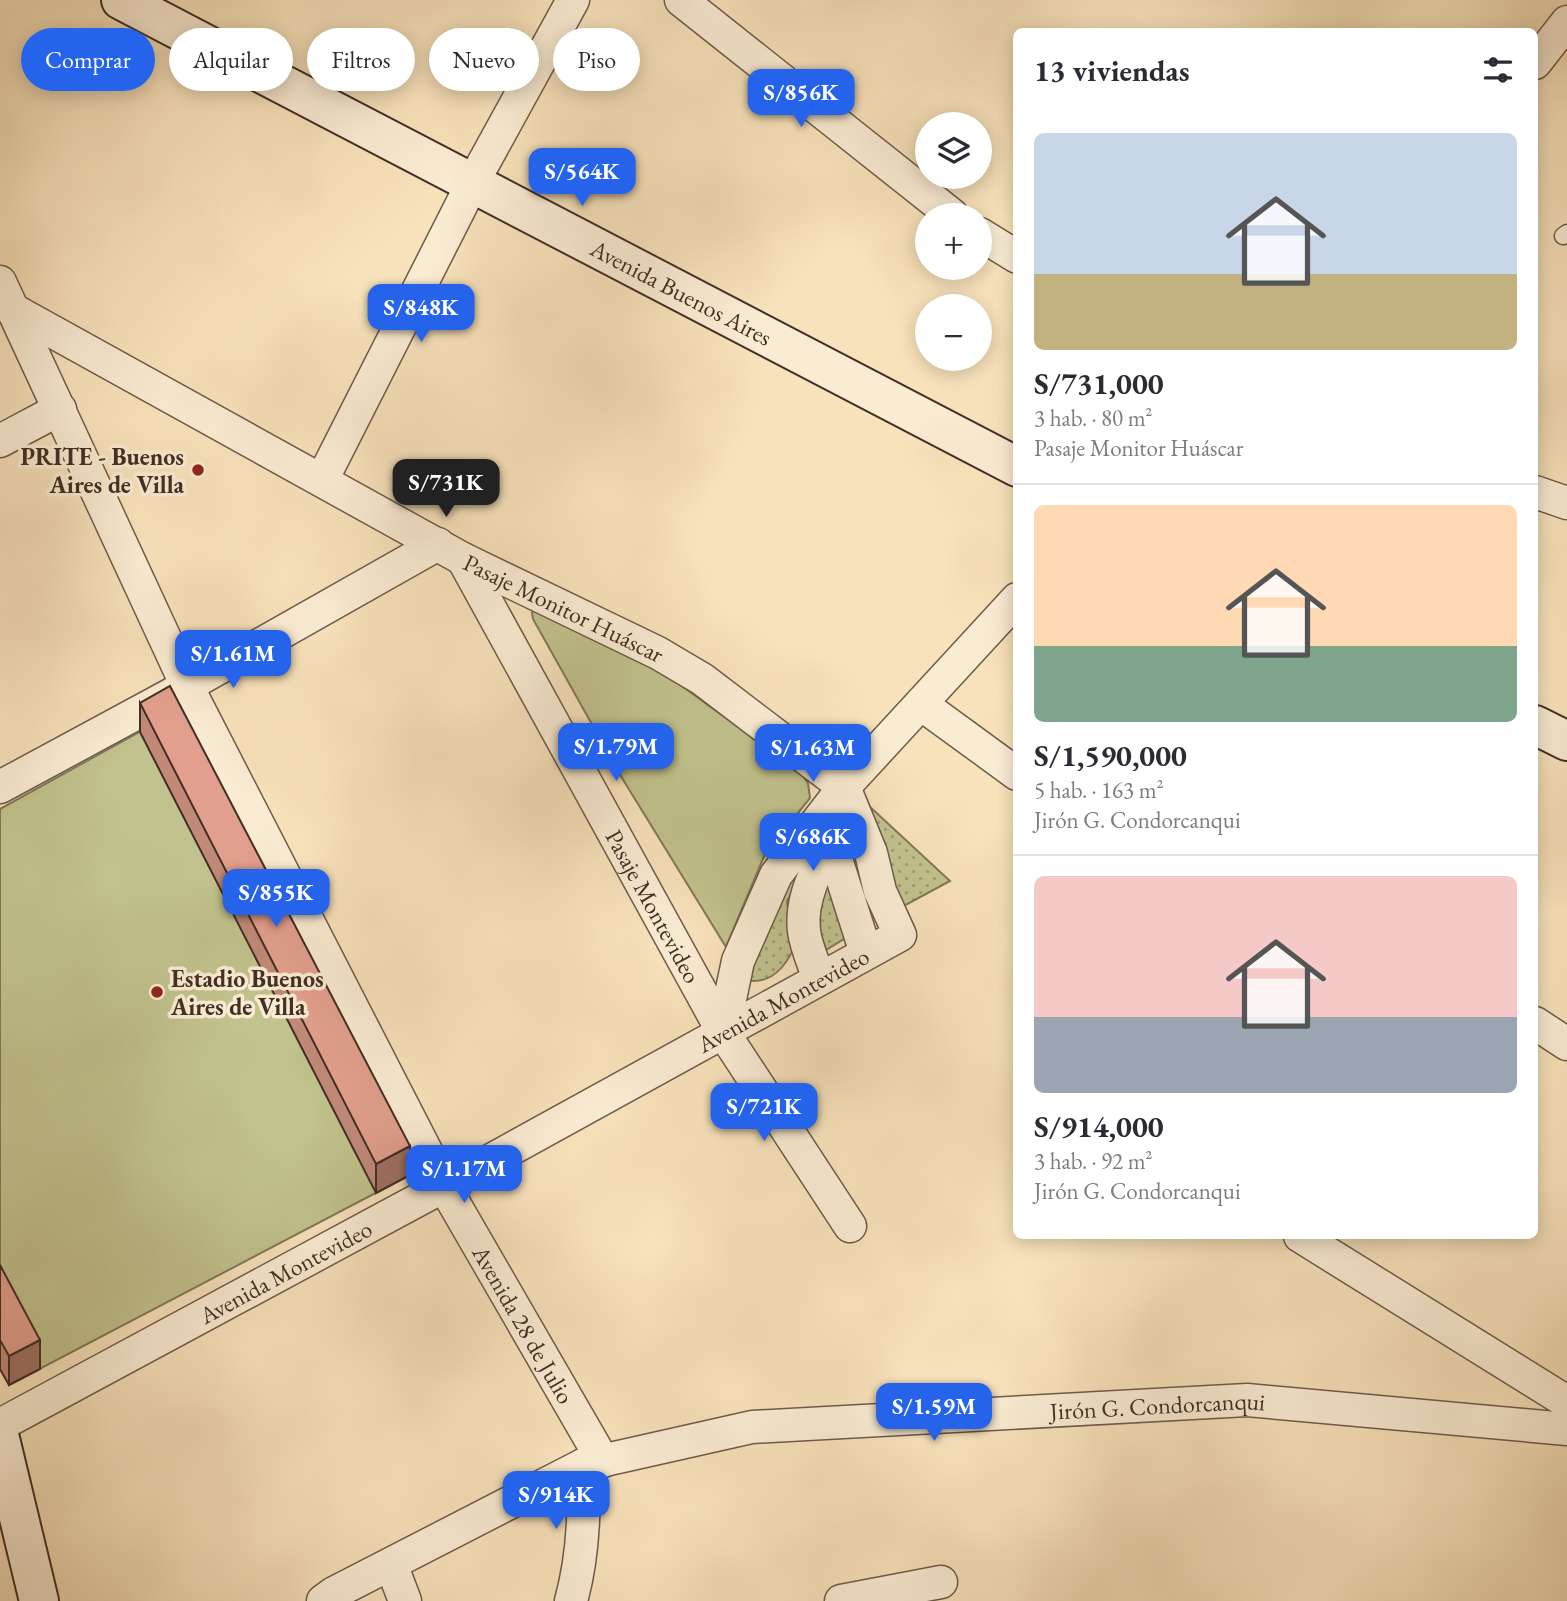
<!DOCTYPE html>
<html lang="es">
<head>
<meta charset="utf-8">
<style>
  body { margin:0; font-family:"EB Garamond",serif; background:#f2f2f3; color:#2b2b33; height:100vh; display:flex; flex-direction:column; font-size:26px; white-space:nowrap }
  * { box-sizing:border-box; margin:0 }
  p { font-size:23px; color:#7c7c81 }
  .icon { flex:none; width:38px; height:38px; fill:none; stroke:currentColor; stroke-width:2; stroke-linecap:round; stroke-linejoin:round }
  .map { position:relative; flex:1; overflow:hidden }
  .drawer { position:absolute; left:1013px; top:28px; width:525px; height:1211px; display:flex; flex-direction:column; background:#fff; border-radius:10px; box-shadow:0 4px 18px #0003 }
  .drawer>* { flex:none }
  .hud { position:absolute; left:21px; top:28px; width:665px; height:63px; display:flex; gap:14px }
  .controls { position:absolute; left:915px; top:112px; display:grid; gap:14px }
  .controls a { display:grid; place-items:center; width:77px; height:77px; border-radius:50%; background:#fff; box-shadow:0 4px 18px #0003; font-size:35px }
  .price { position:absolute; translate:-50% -60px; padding:0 16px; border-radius:14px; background:#2563eb; color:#fff; font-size:23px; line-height:46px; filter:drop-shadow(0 2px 4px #0008) }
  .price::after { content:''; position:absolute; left:50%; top:42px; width:21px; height:16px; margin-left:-10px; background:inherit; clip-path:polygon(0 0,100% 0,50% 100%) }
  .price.on { background:#222; color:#fff }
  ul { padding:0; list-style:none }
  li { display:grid; align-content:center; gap:14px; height:371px; padding:0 21px }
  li+li { border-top:2px solid #e1e1e2 }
  li span { display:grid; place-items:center; height:217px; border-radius:10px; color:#555 }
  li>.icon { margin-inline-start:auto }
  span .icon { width:126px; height:126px; fill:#fffc; stroke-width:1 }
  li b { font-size:30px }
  h2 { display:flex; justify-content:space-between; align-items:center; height:84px; padding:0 21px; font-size:30px }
  .pill { padding:0 24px; border-radius:32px; background:#fff; box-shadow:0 4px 18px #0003; font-size:24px; line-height:63px }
  .pill.on { background:#2563eb; color:#fff }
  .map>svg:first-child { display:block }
</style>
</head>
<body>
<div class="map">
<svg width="1567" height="1601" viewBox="0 0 1567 1601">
  <defs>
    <pattern id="grass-dots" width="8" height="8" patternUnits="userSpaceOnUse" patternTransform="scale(1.75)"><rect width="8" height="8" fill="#c1c28d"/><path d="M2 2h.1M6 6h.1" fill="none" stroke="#9e9e73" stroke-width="1.8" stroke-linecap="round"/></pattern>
  </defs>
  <rect width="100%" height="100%" fill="#f8e2bb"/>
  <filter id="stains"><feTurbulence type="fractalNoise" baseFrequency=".00286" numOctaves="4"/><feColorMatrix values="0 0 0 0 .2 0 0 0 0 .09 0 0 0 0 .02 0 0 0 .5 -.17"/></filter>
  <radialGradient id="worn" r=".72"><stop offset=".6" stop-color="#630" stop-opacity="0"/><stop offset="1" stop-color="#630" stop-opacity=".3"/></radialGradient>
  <g fill="url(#grass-dots)" stroke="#817859" stroke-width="2">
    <path d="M868,805l82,76 -50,27z"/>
    <path d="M828,821l-41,81 4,22 6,17c-10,25 -26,47 -56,38l34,-86z"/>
    <path d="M824,875l23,62 -21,13 -10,1 -6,-23z"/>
  </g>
  <g fill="#c1c28d" stroke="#817859" stroke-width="2">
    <path d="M539,608l129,68 130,94 10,13 2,15 -45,56 -39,93 -104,-169 -89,-159 -1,-6 2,-4z"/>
    <path d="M170,715l240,460 -401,210 -9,-16v-560z"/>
  </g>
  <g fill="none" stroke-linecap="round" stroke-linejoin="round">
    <defs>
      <path id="lane" d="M1563,236l4,-3"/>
      <g id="street">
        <path d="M681,0l271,215"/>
        <path d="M1535,63l32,-41"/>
        <path d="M980,234l37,23"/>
        <path id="s1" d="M0,282l187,404 257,500 159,275"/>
        <path id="s2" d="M10,308l453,251 195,94 44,26 142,108"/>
        <path d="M0,441l60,-32"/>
        <path d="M322,480l150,-296 101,-184"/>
        <path d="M1535,492l32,11"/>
        <path id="s3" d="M463,559l260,473 127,194"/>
        <path d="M921,704l96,70"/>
        <path d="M0,787l187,-101 251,-142"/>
        <path d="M843,796l-11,45 4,18 30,94"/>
        <path d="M819,979c-5,-15 -13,-32 -15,-48 -4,-32 13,-63 28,-90"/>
        <path d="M1535,1023l32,21"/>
        <path d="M723,1032l15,-71 38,-86 68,-88 173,-188"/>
        <path d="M1300,1236l267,166"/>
        <path id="s4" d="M0,1425l444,-239 456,-251 -20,-44 -9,-38 -27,-66"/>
        <path d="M391,1564l14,37"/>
        <path id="s5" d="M323,1601l11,-8 249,-128 169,-38 495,-27 320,29"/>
        <path d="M571,1601c12,-43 14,-91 12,-136"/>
        <path d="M841,1601l100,-19"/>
      </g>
      <g id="secondary">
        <path id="s6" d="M121,0l896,467"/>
        <path d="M1535,725l32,16"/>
        <path d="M0,1439l39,162"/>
      </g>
    </defs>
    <use href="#lane" stroke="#6f5b4a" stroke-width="19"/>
    <use href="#street" stroke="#6f5b4a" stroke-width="35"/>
    <use href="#secondary" stroke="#412e25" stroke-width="42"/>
    <use href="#lane" stroke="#faecd3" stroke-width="16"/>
    <use href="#street" stroke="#faecd3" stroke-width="32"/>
    <use href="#secondary" stroke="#faecd3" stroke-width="38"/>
  </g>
  <g fill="#c28979" stroke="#412e25" stroke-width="2">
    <path d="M140,703l270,472 -34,18 -236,-461z"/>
    <path d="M0,1265l40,104 -31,16 -9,-16z"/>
  </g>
  <g fill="#9e6f63" stroke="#412e25" stroke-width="2">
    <path d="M410,1146v29l-34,18v-29z"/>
    <path d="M40,1340v29l-31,16v-29z"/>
  </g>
  <g fill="#e29f8d" stroke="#412e25" stroke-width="2">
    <path d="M170,686l240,460 -34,18 -236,-461z"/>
    <path d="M0,1265l40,75 -31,16 -9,-16z"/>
  </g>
  <g fill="#8f2418" stroke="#faecd3" stroke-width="2.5">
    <circle cx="198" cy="470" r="7"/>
    <circle cx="157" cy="992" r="7"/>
  </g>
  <g text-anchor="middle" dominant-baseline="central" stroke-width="7" stroke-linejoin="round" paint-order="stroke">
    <g font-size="24" fill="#412e25" stroke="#faecd3">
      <text stroke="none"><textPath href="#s6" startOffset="632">Avenida Buenos Aires</textPath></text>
      <text stroke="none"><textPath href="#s2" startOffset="630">Pasaje Monitor Huáscar</textPath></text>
      <text stroke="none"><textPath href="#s3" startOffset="396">Pasaje Montevideo</textPath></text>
      <text stroke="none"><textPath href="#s4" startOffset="891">Avenida Montevideo</textPath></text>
      <text stroke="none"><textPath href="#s4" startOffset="324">Avenida Montevideo</textPath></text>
      <text stroke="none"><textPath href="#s1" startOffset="1167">Avenida 28 de Julio</textPath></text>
      <text stroke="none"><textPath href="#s5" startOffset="873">Jirón G. Condorcanqui</textPath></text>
    </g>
    <g font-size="24" font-weight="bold" fill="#412e25" stroke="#faecd3" text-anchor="end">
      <text x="184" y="456">PRITE - Buenos<tspan x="184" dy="28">Aires de Villa</tspan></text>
      <text x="171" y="978" text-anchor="start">Estadio Buenos<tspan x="171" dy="28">Aires de Villa</tspan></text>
    </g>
  </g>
  <rect width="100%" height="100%" filter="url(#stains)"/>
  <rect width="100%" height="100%" fill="url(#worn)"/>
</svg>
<div class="controls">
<a><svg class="icon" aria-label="layers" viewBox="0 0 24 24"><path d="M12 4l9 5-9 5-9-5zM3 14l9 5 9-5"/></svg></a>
<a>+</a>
<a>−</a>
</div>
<b class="price" style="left:801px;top:129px">S/856K</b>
<b class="price" style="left:582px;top:208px">S/564K</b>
<b class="price" style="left:421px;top:344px">S/848K</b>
<b class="price on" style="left:446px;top:519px">S/731K</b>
<b class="price" style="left:233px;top:690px">S/1.61M</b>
<b class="price" style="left:616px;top:783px">S/1.79M</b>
<b class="price" style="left:813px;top:784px">S/1.63M</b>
<b class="price" style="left:813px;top:873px">S/686K</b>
<b class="price" style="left:276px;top:929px">S/855K</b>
<b class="price" style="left:764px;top:1143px">S/721K</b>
<b class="price" style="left:464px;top:1205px">S/1.17M</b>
<b class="price" style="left:934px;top:1443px">S/1.59M</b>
<b class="price" style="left:556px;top:1531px">S/914K</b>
<div class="hud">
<a class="pill on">Comprar</a>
<a class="pill">Alquilar</a>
<a class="pill">Filtros</a>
<a class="pill">Nuevo</a>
<a class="pill">Piso</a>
</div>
<section class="drawer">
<h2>13 viviendas<svg class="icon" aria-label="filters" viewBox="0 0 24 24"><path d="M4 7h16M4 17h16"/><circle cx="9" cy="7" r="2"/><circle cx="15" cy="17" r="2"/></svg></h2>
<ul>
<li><span style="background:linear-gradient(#c9d6e8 65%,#c2b280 0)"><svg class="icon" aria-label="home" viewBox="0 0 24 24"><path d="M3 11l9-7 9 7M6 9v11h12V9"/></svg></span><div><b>S/731,000</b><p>3 hab. · 80 m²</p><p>Pasaje Monitor Huáscar</p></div></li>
<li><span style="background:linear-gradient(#ffd9b3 65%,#7fa58c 0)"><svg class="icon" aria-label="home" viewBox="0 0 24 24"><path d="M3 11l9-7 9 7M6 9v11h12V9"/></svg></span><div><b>S/1,590,000</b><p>5 hab. · 163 m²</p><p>Jirón G. Condorcanqui</p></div></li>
<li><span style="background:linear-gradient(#f6c9c9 65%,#9aa5b1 0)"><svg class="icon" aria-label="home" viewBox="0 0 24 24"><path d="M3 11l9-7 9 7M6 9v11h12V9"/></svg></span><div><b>S/914,000</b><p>3 hab. · 92 m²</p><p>Jirón G. Condorcanqui</p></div></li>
</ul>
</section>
</div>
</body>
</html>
